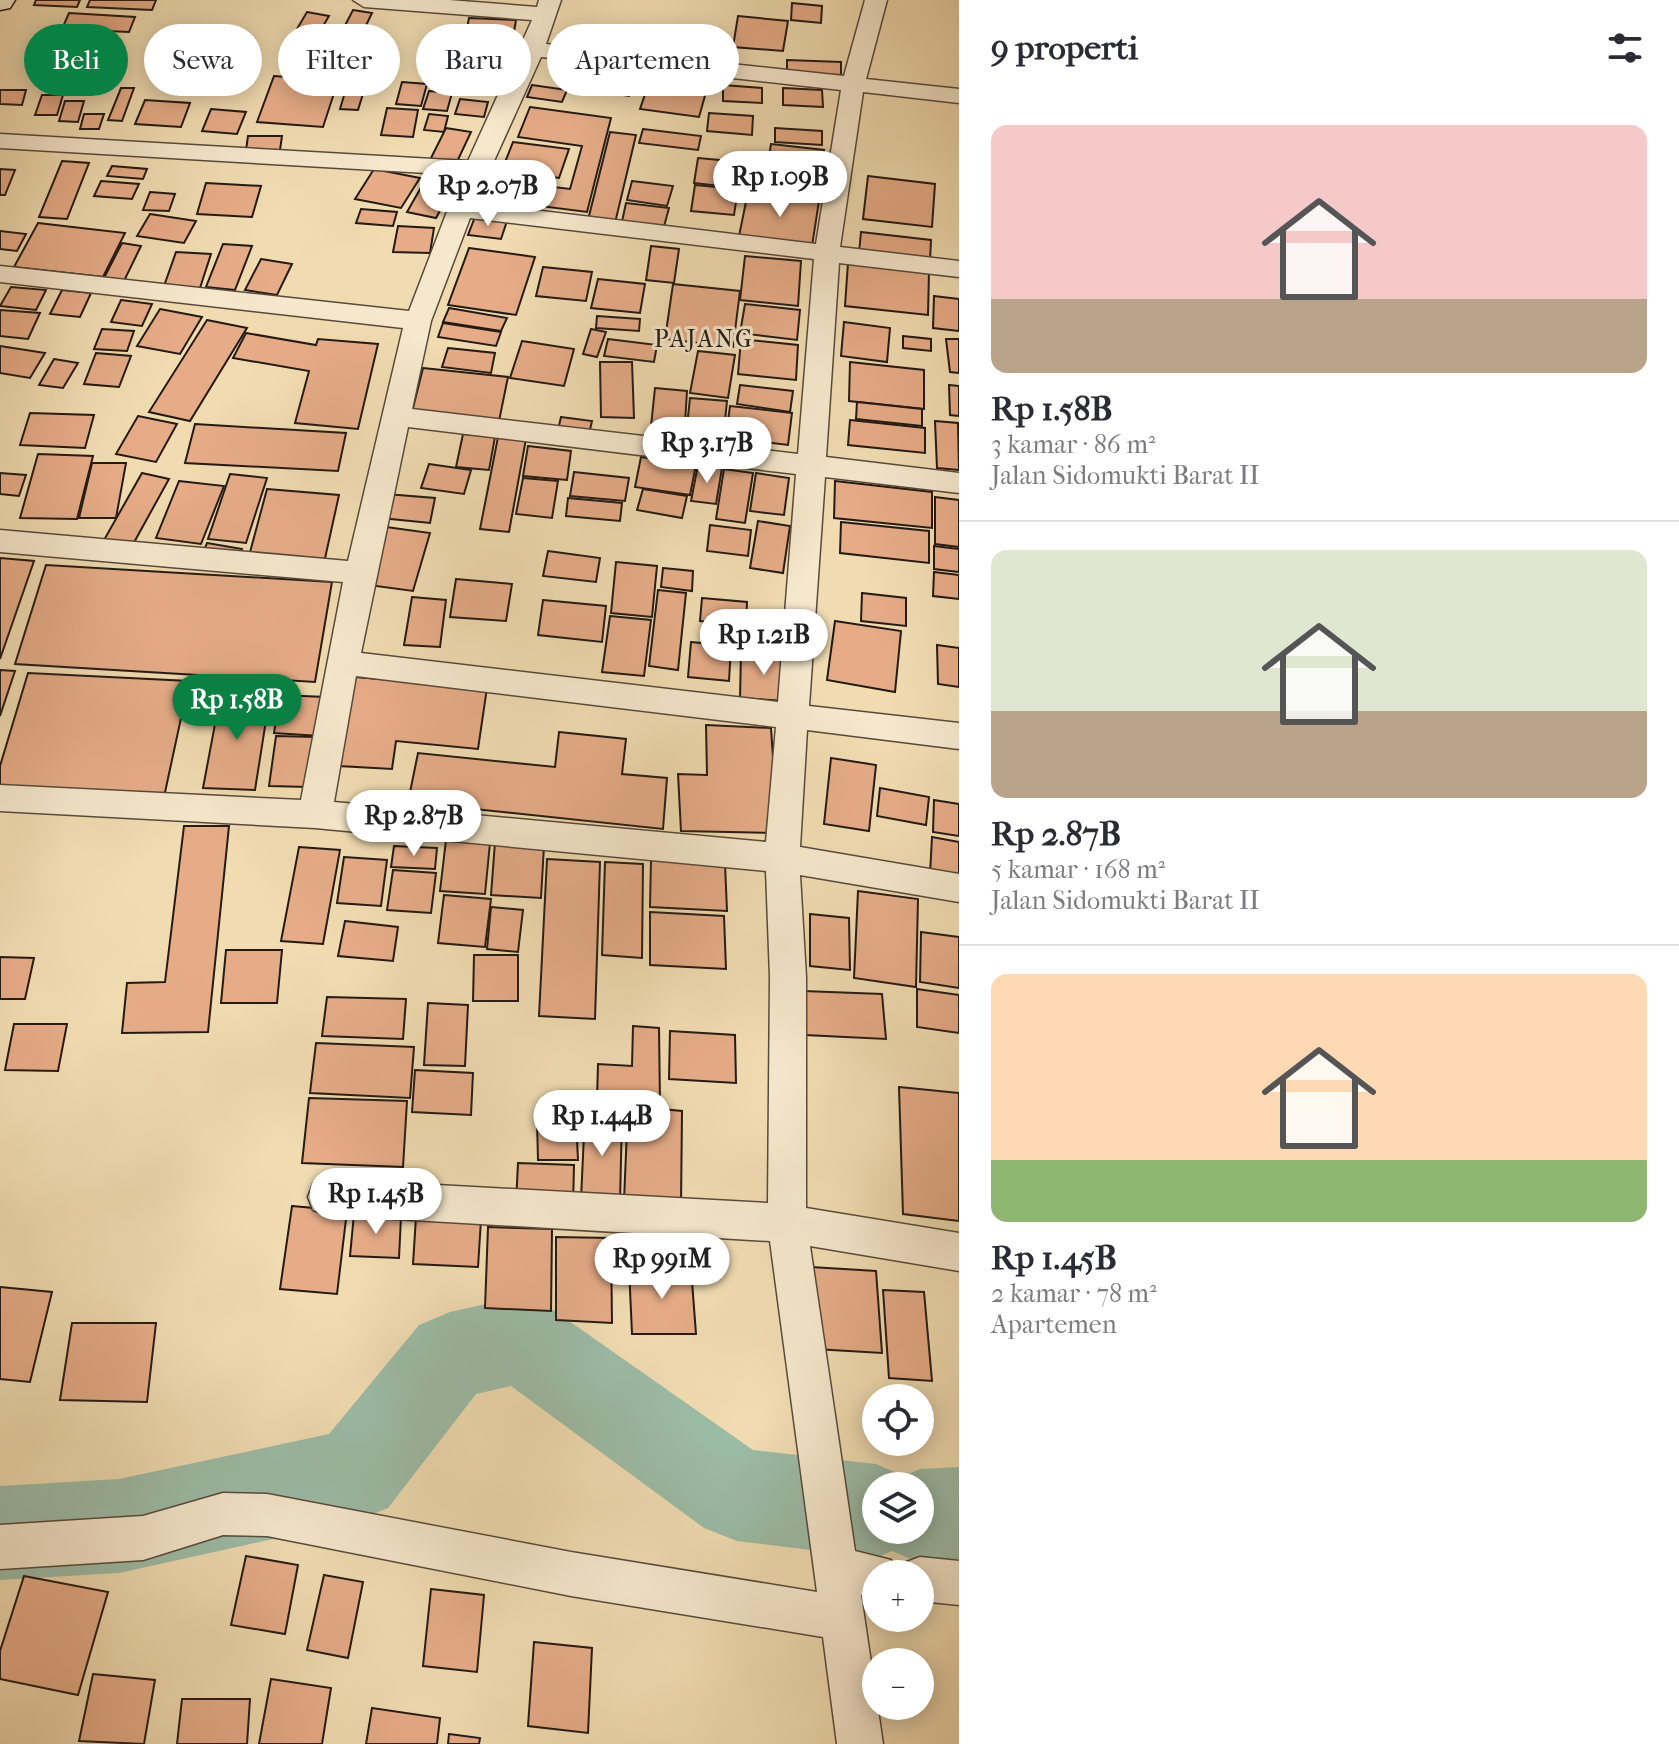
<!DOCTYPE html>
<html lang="id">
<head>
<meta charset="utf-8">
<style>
  body { margin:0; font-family:"IM FELL French Canon",serif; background:#f2f2f3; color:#2b2b33; height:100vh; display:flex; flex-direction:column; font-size:30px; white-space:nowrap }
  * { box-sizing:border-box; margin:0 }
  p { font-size:26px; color:#7c7c81 }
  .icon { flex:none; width:44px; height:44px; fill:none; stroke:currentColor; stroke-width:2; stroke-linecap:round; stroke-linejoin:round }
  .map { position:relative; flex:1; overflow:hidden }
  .side { display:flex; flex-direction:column; background:#fff; width:720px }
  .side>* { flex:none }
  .top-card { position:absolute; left:24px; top:24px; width:760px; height:72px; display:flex; gap:16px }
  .controls { position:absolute; left:862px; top:1384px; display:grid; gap:16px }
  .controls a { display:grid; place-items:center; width:72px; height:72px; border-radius:50%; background:#fff; box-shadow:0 4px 20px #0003; font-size:40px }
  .price { position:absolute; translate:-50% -68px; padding:0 18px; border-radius:28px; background:#fff; color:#222; font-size:26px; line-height:52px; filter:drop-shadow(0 2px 4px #0008) }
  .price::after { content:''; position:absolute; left:50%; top:48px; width:24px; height:18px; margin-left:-12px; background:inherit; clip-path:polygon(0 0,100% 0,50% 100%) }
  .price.on { background:#0b8043; color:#fff }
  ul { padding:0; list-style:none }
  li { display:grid; align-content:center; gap:16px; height:424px; padding:0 32px }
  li+li { border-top:2px solid #e1e1e2 }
  li span { display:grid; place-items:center; height:248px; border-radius:16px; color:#555 }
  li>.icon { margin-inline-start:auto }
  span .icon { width:144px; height:144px; fill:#fffc; stroke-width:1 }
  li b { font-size:34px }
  h2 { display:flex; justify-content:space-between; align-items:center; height:96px; padding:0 32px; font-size:34px }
  .tag { padding:0 28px; border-radius:36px; background:#fff; box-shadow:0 4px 20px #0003; font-size:28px; line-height:72px }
  .tag.on { background:#0b8043; color:#fff }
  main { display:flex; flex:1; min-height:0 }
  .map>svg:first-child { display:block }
</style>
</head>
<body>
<main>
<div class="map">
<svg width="959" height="1744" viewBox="0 0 959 1744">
  <rect width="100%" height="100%" fill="#f1dcb2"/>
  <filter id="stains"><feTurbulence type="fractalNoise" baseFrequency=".0025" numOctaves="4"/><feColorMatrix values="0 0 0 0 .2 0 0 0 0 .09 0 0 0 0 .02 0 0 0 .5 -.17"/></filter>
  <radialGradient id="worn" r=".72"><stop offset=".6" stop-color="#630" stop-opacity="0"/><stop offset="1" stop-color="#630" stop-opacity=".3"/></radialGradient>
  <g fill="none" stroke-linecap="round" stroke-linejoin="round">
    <path fill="#9cbca7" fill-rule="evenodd" d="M521,1296l31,13 201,141 123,14 28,12 16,-7 39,-2v94l-39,2 -28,-12 -16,7 -139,-17 -33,-13 -193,-142 -35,8 -88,114 -33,13 -236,52 -119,7v-94l119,-7 210,-45 90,-109 31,-13zM876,1486h44v44h-44z"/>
  </g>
  <g fill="#e6ac88" stroke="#241a14" stroke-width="2">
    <path d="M36,0h44l-3,7 -43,-2z"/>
    <path d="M90,0h66l-4,10 -65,-3z"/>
    <path d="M792,3l30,3 -1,17 -30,-3z"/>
    <path d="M353,10l19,3 -13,27 -20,-3z"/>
    <path d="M307,12l22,4 -13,22 -22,-4z"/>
    <path d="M69,13l66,4 -6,15 -67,-3z"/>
    <path d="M738,16l50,5 -5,30 -50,-4z"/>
    <path d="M469,18l47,2 -4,25 -48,-2z"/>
    <path d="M787,60l54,2v13l-54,-2z"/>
    <path d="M351,72l18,2 -11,36 -18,-1z"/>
    <path d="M274,76l64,5 -15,46 -66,-5z"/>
    <path d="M593,76l41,5 -5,15 -41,-6z"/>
    <path d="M651,77l57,8 -9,32 -59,-8z"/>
    <path d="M402,82l25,2 -6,22 -25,-2z"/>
    <path d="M532,85l35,5 -5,12 -35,-5z"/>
    <path d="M723,85l39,3v15l-39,-2z"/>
    <path d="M121,88h13l-12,33 -14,-1z"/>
    <path d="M783,88l39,2 1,17 -40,-2z"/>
    <path d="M0,90h26l-4,15 -22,-1z"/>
    <path d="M429,91l23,2 -5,18 -24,-2z"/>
    <path d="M42,95h21l-6,20h-22z"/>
    <path d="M460,99l28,3 -4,15 -29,-3z"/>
    <path d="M145,100l45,3 -9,24 -46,-3z"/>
    <path d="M65,101h19l-6,21 -19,-1z"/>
    <path d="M530,107l81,11 -24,94 -47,-6 6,-20 24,3 12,-43 -64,-9z"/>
    <path d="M387,108l31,2 -5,27 -32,-2z"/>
    <path d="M211,109l35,3 -9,22 -35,-3z"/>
    <path d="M709,113l44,3 -1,19 -45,-4z"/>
    <path d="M84,114h20l-5,15h-19z"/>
    <path d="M429,114l19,2 -4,16 -20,-2z"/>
    <path d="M446,128l25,4 -15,32 -26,-4z"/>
    <path d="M775,128l47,3v14l-47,-3z"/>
    <path d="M643,129l58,7 -3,14 -59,-7z"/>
    <path d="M610,132l26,3 -21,88 -27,-3z"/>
    <path d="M248,136h34l-2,14h-34z"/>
    <path d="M513,142l56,7 -10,29 -57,-8z"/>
    <path d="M771,144l53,6 -3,18 -53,-6z"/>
    <path d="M698,158l43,4 -3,26 -44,-5z"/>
    <path d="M62,161l27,2 -22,56 -28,-2z"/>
    <path d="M760,161l69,8 -4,30 -71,-8z"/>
    <path d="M112,166l35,3 -4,10 -36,-3z"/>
    <path d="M0,169l15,1 -10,25h-5z"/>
    <path d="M374,169l46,9 -19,30 -46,-9z"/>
    <path d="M868,176l67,8 -3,43 -69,-8z"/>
    <path d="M427,177l28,6 -19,35 -29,-6z"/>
    <path d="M101,181l38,3 -7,15 -38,-3z"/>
    <path d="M632,181l41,5 -6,20 -40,-6z"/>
    <path d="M206,183l55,3 -9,31 -55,-3z"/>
    <path d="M695,185l43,4 -4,26 -43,-4z"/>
    <path d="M150,192l25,2 -6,17 -26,-1z"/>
    <path d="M748,192l71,9 -7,45 -73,-10z"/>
    <path d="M626,203l43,5 -6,22 -42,-4z"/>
    <path d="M361,209l36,3 -4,14 -37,-3z"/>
    <path d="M150,214l46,7 -12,22 -47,-7z"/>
    <path d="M475,217l32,4 -6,18 -33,-4z"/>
    <path d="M38,223l87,10 -22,44 -89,-10z"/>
    <path d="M398,226l36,2 -4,25 -37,-1z"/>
    <path d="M0,231l26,3 -9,17 -17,-2z"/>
    <path d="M861,232l70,8 -1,21 -71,-8z"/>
    <path d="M122,243l19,3 -17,35 -20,-3z"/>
    <path d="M223,244l29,2 -17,44 -29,-3z"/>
    <path d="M651,246l28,3 -5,34 -28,-3z"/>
    <path d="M469,248l66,9 -19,58 -68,-10z"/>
    <path d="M176,252l35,2 -11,34 -36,-2z"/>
    <path d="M745,256l56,5 -3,45 -58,-6z"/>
    <path d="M261,259l31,5 -15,31 -32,-5z"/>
    <path d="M848,263l81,8 -1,44 -83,-9z"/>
    <path d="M543,267l49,5 -6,29 -50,-5z"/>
    <path d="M598,279l47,5 -5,29 -49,-5z"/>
    <path d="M673,284l67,7 -7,56 -68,-8z"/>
    <path d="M11,287l35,3 -10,20 -36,-4z"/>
    <path d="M62,290l29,3 -11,24 -30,-3z"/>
    <path d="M934,296l25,3v32l-26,-3z"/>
    <path d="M121,300l31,4 -10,22 -31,-4z"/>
    <path d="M745,304l55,6 -3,30 -57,-7z"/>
    <path d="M449,308l58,10 -6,13 -58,-9z"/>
    <path d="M160,309l42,8 -22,37 -43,-8z"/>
    <path d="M0,310l40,3 -12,26 -28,-3z"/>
    <path d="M597,316l43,3 -1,12 -43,-3z"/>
    <path d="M207,320l40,8 -57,93 -41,-9z"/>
    <path d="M844,322l46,6 -3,34 -46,-6z"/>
    <path d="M443,323l58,9 -5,14 -58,-9z"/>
    <path d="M102,329l32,2 -7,20 -33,-2z"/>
    <path d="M591,329l15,3 -9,25 -14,-3z"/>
    <path d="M246,333l70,12 2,-6 60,5 -20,85 -63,-6 14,-52 -76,-13z"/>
    <path d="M903,336l28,3v12l-28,-3z"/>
    <path d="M608,339l49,6 -3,17 -50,-6z"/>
    <path d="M741,339l57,6 -2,35 -58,-6z"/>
    <path d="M946,339h13v34l-9,-1z"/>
    <path d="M522,341l52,8 -10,37 -54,-8z"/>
    <path d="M0,346l45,7 -15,25 -30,-5z"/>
    <path d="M448,348l47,5 -4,20 -49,-6z"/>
    <path d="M698,351l37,4 -7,43 -38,-5z"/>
    <path d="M96,353l35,3 -12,31 -35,-3z"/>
    <path d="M54,359l24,4 -15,25 -24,-3z"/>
    <path d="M600,362h32l2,56 -33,-1z"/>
    <path d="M850,362l74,8v39l-75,-8z"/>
    <path d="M423,368l85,9 -9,44 -87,-9z"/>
    <path d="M740,385l53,6 -3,21 -53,-8z"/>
    <path d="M949,385l10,1v30l-9,-1z"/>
    <path d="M655,388l32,3 -3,48 -34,-3z"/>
    <path d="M690,398l37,3 -4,38 -37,-3z"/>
    <path d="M857,402l65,7v17l-66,-7z"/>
    <path d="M730,406l62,7 -4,32 -62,-8z"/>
    <path d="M30,413l64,2 -9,33 -65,-3z"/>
    <path d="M138,416l39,8 -21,38 -40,-8z"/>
    <path d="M561,417l31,4 -3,13 -31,-4z"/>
    <path d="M850,420l75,8v25l-77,-8z"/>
    <path d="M935,421l23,2 1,47 -22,-2z"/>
    <path d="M195,424l151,9 -8,38 -153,-8z"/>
    <path d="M463,434l32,3 -6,33 -33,-3z"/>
    <path d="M498,437l28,2 -17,93 -29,-3z"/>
    <path d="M528,446l43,5 -4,29 -44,-4z"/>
    <path d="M38,454l55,2 -16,63 -57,-1z"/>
    <path d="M641,457l55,8 -6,30 -55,-8z"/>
    <path d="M92,463h34l-10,55h-37z"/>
    <path d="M429,464l42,6 -7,24 -43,-6z"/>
    <path d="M698,465l24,3 -6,36 -25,-3z"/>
    <path d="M724,469l29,4 -8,50 -29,-4z"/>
    <path d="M574,472l55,6 -4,23 -55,-5z"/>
    <path d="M0,473l26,2 -7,21 -19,-2z"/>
    <path d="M142,473l27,6 -37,67 -28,-6z"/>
    <path d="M756,473l33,5 -5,37 -34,-4z"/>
    <path d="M230,474l37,4 -21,65 -38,-4z"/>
    <path d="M523,478l35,3 -6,37 -36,-4z"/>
    <path d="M179,481l45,5 -23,58 -45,-6z"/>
    <path d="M835,481l97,11v36l-98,-10z"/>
    <path d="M267,489l72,6 -15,68 -75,-7z"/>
    <path d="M643,489l44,7 -5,22 -45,-8z"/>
    <path d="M386,494l49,4 -5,25 -49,-5z"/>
    <path d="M935,497l24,3v47l-24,-3z"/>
    <path d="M568,498l54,5 -2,18 -54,-5z"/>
    <path d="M758,521l32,5 -7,47 -33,-5z"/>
    <path d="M841,522l88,9v32l-89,-10z"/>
    <path d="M710,525l41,5 -3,26 -41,-5z"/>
    <path d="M379,526l51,7 -17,58 -52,-7z"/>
    <path d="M207,543l35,6 -5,12 -35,-6z"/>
    <path d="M934,546l25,3v23l-25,-3z"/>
    <path d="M548,551l52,7 -4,24 -53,-6z"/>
    <path d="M0,558l34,3 -34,98z"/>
    <path d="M616,562l41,4 -5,51 -41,-4z"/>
    <path d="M46,565l286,17 -17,100 -300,-18z"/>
    <path d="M663,568l30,3 -1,20 -31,-4z"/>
    <path d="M934,572l25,3v24l-26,-3z"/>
    <path d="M456,579l56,5 -6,37 -56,-4z"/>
    <path d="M658,590l28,3 -8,77 -29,-4z"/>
    <path d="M862,593l44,5v28l-45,-5z"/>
    <path d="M412,597l34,3 -6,47 -36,-2z"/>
    <path d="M702,598l45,4 -1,23 -46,-4z"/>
    <path d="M543,600l63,6 -4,36 -64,-7z"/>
    <path d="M610,616l41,4 -7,56 -42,-4z"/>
    <path d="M835,621l66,10 -6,61 -68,-12z"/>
    <path d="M751,624l26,2v24l-26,-2z"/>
    <path d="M691,642l40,4 -2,35 -41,-4z"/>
    <path d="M937,645l22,3v39l-21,-3z"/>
    <path d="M741,652l47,4 -1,45 -47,-3z"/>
    <path d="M0,670l15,1 -15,45z"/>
    <path d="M28,673l161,8 -25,116 -164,-9v-22z"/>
    <path d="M355,677l132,11 -9,61 -82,-8 -4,28 -53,-3z"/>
    <path d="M221,692l49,3 -15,95 -52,-2z"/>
    <path d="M280,695l45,2 -5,39 -46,-3z"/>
    <path d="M706,725l65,3 7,105 -97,-2 -3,-57 29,1z"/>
    <path d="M559,732l67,7 -4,35 45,4 -4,51 -255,-27 10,-49 137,14z"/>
    <path d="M276,736l40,1 -7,50 -40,-1z"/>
    <path d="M831,758l45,7 -7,66 -45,-7z"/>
    <path d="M880,788l49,9 -3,28 -49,-9z"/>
    <path d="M934,800l25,4v32l-26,-4z"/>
    <path d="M184,826h45l-21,206 -86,1 5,-50 38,-1z"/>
    <path d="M932,837l27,5v37l-29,-5z"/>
    <path d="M446,840l44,3 -5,51 -45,-3z"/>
    <path d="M495,842l49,4 -3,52 -50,-3z"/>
    <path d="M394,846l43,2 -2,21 -44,-2z"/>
    <path d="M299,847l41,3 -17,94 -42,-3z"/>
    <path d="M344,857l43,3 -6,46 -44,-3z"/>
    <path d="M547,859l53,3 -5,157 -56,-3z"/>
    <path d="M651,860l74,4 2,47 -77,-4z"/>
    <path d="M605,862l38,2 -1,94 -40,-3z"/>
    <path d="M393,870l43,3 -5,40 -44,-3z"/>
    <path d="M858,891l60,8 -2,88 -62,-9z"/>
    <path d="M444,895l47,4 -6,48 -47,-4z"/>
    <path d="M491,907l32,3 -5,42 -31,-3z"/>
    <path d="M650,912l74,4 2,53 -76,-4z"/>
    <path d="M810,914l39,4 1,52 -40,-4z"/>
    <path d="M345,921l53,6 -5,34 -55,-5z"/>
    <path d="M921,932l38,5v51l-39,-6z"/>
    <path d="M226,950h56l-5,53h-56z"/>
    <path d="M474,955h44v46h-45z"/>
    <path d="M0,957l34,1 -9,41h-25z"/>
    <path d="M917,989l42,6v38l-42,-6z"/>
    <path d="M803,991l79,3 4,45 -81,-4z"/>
    <path d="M327,997l79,2 -3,40 -81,-3z"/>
    <path d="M428,1003l40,2 -3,61 -41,-1z"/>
    <path d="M14,1024h53l-9,47 -53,-1z"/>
    <path d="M633,1026l26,2 1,76 -63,-4 1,-36 34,2z"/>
    <path d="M670,1031l65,4 1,48 -67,-4z"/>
    <path d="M316,1043l98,4 -4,51 -100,-5z"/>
    <path d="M415,1070l58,3 -2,42 -59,-3z"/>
    <path d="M899,1087l60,6v128l-56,-7z"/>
    <path d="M309,1098l98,3 -4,66 -101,-4z"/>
    <path d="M628,1106l54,5 -1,95 -57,-5z"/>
    <path d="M585,1113l37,3 -2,86 -39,-3z"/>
    <path d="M537,1119h39l2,41h-40z"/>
    <path d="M518,1163l56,2 -1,41 -57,-3z"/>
    <path d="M292,1206l55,5 -10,83 -57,-5z"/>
    <path d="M354,1214l47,3 -2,41 -49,-2z"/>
    <path d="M416,1217l65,3 -3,47 -65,-3z"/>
    <path d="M488,1227l64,2 -1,82 -66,-3z"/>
    <path d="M556,1237l55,1 1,85 -56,-3z"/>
    <path d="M811,1267l65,4 6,82 -67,-4z"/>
    <path d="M629,1268h62l5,66h-64z"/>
    <path d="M0,1287l52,5 -22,90 -30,-3z"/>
    <path d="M883,1290l41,2 8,89 -43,-3z"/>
    <path d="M72,1323h84l-9,79 -87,-2z"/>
    <path d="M246,1556l52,9 -13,69 -54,-9z"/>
    <path d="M324,1575l39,7 -15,76 -41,-8z"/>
    <path d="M24,1576l84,16 -30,103 -78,-16v-28z"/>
    <path d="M431,1589l53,6 -7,77 -54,-6z"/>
    <path d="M534,1642l58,6 -4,85 -60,-7z"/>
    <path d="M93,1674l62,6 -11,64 -65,-3z"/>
    <path d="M271,1679l60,9 -9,56h-63z"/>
    <path d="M182,1699h68l-3,45h-70z"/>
    <path d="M372,1708l68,10 -3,26h-71z"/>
    <path d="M449,1734l31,4 -1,6h-31z"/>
  </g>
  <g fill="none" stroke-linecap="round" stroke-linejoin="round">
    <defs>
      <g id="street">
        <path d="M353,0h96l88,7 2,-7h22l-15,44 298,32 21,-76h22l-21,79 93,10v14l-96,-11 -23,155 119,14v16l-120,-14 -13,194 133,16v20l-134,-16 -16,229 150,17v26l-152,-19 -7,117 159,27v28l-159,-27 6,102v231l153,25v38l-149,-25 45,305 36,9 6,14h-21v23l-15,-2 22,149h-46l-14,-107 -252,-41 -304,-60 -44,-1 -80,25 -143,9v-44l143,-9 80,-23 44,1 304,58 246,40 -47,-351 -443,-26 -14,-5 -5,-13 5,-13 14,-5 441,24 2,-226 -4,-106 -451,-43 -315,-17v-26l301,15 42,-218 -343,-30v-22l348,31 55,-233 -403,-46v-16l409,45 52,-136 -461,-27v-14l468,27 64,-141 -168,-13zM541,57l300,33 -25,154 -341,-41zM470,218l344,41 -16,195 -386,-45 19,-88zM408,427l388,47 -18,228 -417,-49zM356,676l420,51 -10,115 -432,-40z"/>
        <path d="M920,1557l39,4v44l-39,-4v-27h-20l4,-11z"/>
      </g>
      <path id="secondary" d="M0,0h15l-5,8 -10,2z"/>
    </defs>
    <use href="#street" stroke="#574a3c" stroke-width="3"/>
    <use href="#secondary" stroke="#241a14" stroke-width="3"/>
    <use href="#street" fill="#f6e8cd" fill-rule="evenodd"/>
    <use href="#secondary" fill="#f6e8cd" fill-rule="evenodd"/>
  </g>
  <g text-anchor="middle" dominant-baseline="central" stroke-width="6" stroke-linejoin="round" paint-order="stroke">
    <g font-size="24" letter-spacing="2" fill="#241a14" stroke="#f6e8cd">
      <text x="704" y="339">PAJANG</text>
    </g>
  </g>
  <rect width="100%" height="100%" filter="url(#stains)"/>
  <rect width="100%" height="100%" fill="url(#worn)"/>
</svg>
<div class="controls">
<a><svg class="icon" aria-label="locate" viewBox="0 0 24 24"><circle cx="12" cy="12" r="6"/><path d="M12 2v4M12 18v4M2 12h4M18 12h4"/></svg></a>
<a><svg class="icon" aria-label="layers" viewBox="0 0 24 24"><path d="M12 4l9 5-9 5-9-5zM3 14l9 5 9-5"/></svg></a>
<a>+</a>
<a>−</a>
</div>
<b class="price" style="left:780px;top:219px">Rp 1.09B</b>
<b class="price" style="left:488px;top:228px">Rp 2.07B</b>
<b class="price" style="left:707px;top:485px">Rp 3.17B</b>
<b class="price" style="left:764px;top:677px">Rp 1.21B</b>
<b class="price on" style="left:237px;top:742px">Rp 1.58B</b>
<b class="price" style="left:414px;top:858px">Rp 2.87B</b>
<b class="price" style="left:602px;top:1158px">Rp 1.44B</b>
<b class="price" style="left:376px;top:1236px">Rp 1.45B</b>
<b class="price" style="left:662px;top:1301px">Rp 991M</b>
<div class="top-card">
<a class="tag on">Beli</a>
<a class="tag">Sewa</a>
<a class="tag">Filter</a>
<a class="tag">Baru</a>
<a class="tag">Apartemen</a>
</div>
</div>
<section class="side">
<h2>9 properti<svg class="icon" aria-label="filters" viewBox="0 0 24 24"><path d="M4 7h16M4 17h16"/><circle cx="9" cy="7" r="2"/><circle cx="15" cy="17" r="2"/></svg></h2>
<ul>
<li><span style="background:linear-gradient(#f6c9c9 70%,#b9a48a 0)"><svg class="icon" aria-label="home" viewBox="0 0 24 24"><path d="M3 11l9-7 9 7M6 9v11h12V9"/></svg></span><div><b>Rp 1.58B</b><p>3 kamar · 86 m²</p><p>Jalan Sidomukti Barat II</p></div></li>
<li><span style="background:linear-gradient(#dfe7d0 65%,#b9a48a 0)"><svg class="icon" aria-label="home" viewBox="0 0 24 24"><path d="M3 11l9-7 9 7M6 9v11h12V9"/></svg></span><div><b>Rp 2.87B</b><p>5 kamar · 168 m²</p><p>Jalan Sidomukti Barat II</p></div></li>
<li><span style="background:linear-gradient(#ffd9b3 75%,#8fb573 0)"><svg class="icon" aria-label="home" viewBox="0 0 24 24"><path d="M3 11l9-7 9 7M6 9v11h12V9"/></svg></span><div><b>Rp 1.45B</b><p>2 kamar · 78 m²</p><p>Apartemen</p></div></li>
</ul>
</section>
</main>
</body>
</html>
